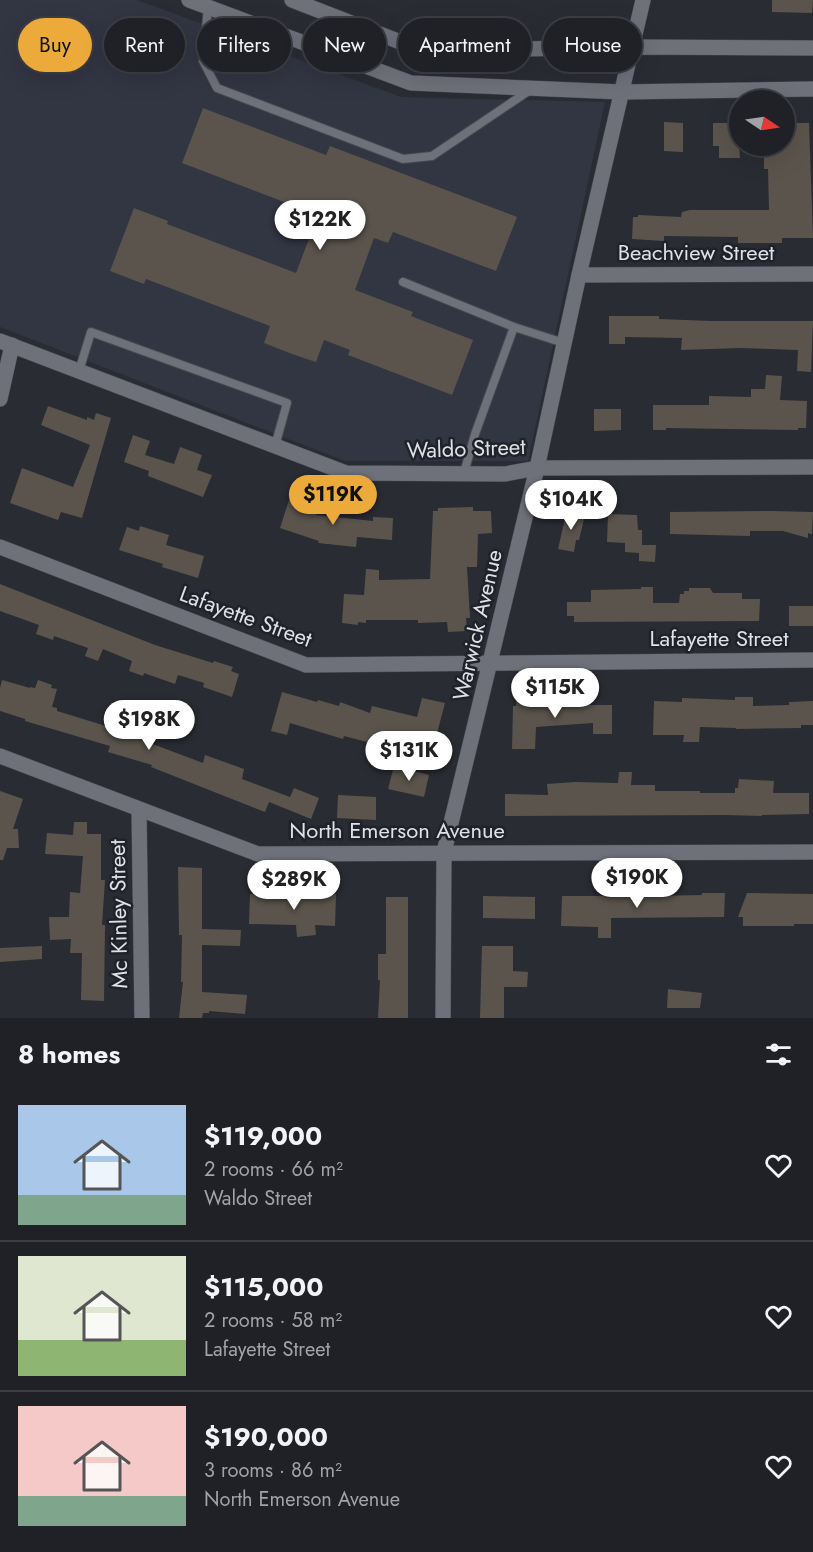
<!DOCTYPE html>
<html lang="en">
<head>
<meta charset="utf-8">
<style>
  body { margin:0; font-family:Jost,sans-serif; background:#28292f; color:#f1f3f6; height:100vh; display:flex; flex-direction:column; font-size:22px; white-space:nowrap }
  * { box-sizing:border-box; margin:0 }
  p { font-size:20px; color:#a2a3a7 }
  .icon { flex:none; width:33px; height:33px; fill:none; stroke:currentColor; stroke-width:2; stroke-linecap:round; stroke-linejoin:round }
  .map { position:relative; height:1018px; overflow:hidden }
  .sheet { display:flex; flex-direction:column; background:#202127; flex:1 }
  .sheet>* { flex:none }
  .guide { position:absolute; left:18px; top:18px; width:777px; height:54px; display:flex; gap:12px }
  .needle { width:39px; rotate:103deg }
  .controls { position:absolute; left:729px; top:90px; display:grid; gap:12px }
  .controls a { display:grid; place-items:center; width:66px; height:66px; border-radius:50%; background:#202127; box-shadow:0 6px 24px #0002,0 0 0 2px #3d3e44; font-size:30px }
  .price { position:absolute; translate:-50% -51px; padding:0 14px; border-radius:21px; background:#fff; color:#222; font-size:20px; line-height:39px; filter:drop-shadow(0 2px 3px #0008) }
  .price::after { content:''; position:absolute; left:50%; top:36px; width:18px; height:14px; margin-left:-9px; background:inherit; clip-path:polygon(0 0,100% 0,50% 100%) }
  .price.current { background:#ebaa39; color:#111 }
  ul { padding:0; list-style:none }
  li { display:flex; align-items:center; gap:18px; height:150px; padding:0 18px }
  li+li { border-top:2px solid #3d3e44 }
  li span { display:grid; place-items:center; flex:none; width:168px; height:120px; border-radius:0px; color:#555 }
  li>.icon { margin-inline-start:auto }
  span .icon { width:72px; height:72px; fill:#fffc; stroke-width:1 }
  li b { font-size:26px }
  h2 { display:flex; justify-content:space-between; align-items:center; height:72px; padding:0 18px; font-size:26px }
  .tag { padding:0 21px; border-radius:27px; background:#202127; box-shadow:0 6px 24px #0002,0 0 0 2px #3d3e44; font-size:21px; line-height:54px }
  .tag.current { background:#ebaa39; color:#111 }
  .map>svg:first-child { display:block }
</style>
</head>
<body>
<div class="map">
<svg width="813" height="1018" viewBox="0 0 813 1018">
  <rect width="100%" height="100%" fill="#2a2c34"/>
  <path fill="#323542" d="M0,0h137l264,97 204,5 -77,359h-183l-345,-134z"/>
  <g fill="#5a544c">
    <path d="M772,0h41l-1,13 -40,-1z"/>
    <path d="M203,108l123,47 4,-9 187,71 -21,54 -103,-39 -5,11 -14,-5 -19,52 58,22 -2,4 62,24 -21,55 -104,-40 2,-5 -26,-10 -8,22 -24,-8 -28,-11 6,-17 -124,-47 -2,5 -34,-13 24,-63 34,13 -1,3 129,49 22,-58 -136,-52z"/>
    <path d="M664,122l19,1v29l-19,-1z"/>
    <path d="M713,123h24l3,35h-21v-12h-6z"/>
    <path d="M784,123h25l4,115h-31v5h-44v-6l-74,-1v5l-32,-2 1,-22h5v-2l43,2 1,-5 8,-2h79l-1,-41h-4v-23h20z"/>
    <path d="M609,316h50v3l52,2h102l-2,51 -14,-1 1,-21 -58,-2 -59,2 1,-12 -57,-1v7h-16z"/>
    <path d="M766,375l16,1 -2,24 27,1 -1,27h-8v2l-132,-2v2h-13v-25h56v-9l42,1v-8h14z"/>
    <path d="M48,406l39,14v-3l7,3 2,-7 15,5 -29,100 -21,-6 -3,8 -48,-17 12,-35 51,19 17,-42 -49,-20z"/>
    <path d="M594,409h27v21l-27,1z"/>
    <path d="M133,435l17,6 -5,14 29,9 6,-17 22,8 -5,15 15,5 -9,22 -55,-21 1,-5 -25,-9z"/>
    <path d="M290,497l29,10 -3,8 57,6v-4l20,1 -1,22 -35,-3 -1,10 -38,-4 1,-2 -39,-13z"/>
    <path d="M473,507v4h18l1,22 -14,1 -1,33h-10l3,51h-4l1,13 -19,1 -1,-10 -29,1v-3h-52v3l-8,-1v3l-16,-2 2,-29 20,1 2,-26 13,1v10l51,-1 3,-68h5v-3z"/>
    <path d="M567,510l18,5 -6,25h-3l-2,12 -16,-3z"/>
    <path d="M772,511l41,1 -1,22 -4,-1v5l-25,-7h-33v5l-80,-2v-22z"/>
    <path d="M608,514l29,1 1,15h4v15h14l-1,17 -16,-1v-8l-14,-1v-9l-18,-1z"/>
    <path d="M140,526l29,9 -3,10 38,11 -6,22 -36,-11 1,-3 -44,-14 8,-23 12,4z"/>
    <path d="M0,584l155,61 58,18 1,-2 19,6 -2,4 8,3 -7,23 -29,-10 1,-4 -26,-8 -3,9 -31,-11 -1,3 -14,-5 3,-10 -29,-12 -5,12 -13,-5 3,-8 -34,-12 -1,4 -17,-6 3,-9 -39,-14z"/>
    <path d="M641,587h12v16h26l1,-9h4v-3h5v-3h21l3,5h29v6h18l-1,22 -185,1v-6h-7v-14h24v-12l50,-1z"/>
    <rect x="789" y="606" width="24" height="20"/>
    <path d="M2,680l28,8v-1l5,1 3,-8 14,5 -1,3 6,1 -5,18 5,1v3l75,23 3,-8 12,4 -2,6 7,2 -2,5 53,20 2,-8 39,14 -2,10 48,18 4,-9 25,10 -8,21 -42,-17 -4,10 -114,-45 1,-2 -44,-13 2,-6 -85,-25v-2l-25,-8v-23z"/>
    <path d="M282,692l35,10 1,-2 21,6 1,-4 30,11 2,-7 45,11 5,-19 23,5 -9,34 -5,-1 -2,10 -40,-10 -3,11 -42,-11 -1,3 -53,-16 -3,12 -16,-4z"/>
    <path d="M517,695l19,1v6l35,-1v4h41v29h-19v-11l-57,4 -1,22h-23l1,-43h3z"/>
    <path d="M735,697h18v9l36,-1v-3l24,-1v24h-12v3l-65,1v-1l-36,-1 -1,15h-16l1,-7h-31l1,-34 28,1v-4l53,2z"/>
    <path d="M394,766l35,9 -5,22 -36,-8z"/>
    <path d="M619,772h13l-1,13h24v6h45v2h35v-5h3l1,-9 35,2 -1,12h36v21l-47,1v1l-37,-1 -220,1v-22l43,1 -1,-11 28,-2 43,1z"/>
    <path d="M0,791l23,8 -10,30h5l1,19h-12l-4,12h-3z"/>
    <path d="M338,795l38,2v23l-39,-2z"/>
    <path d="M74,822h13v12h14v46h4l-3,45h3l-1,76 -23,-1 1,-47h-12l1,-14 -21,1 -1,-23h20l1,-25 10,1 3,-37 -38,-2 2,-21 26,2z"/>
    <path d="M178,867l24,1v61l39,1 -1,16 -38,-1v47l45,3 -2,19 -36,-3v2h-6l-1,5h-23l4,-36h-2l1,-47h-3z"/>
    <path d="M309,893l27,1 -1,32 -20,-1 1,10 -19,2 -1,-12 -47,-1 1,-30 59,1z"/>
    <path d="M702,893h23l-1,24 -113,1v20h-13v-11l-37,-1 1,-30h91l49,-1z"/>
    <path d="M747,893l66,1v30h-19v2h-51v-9h-5z"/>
    <path d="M483,896l52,1v22l-52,-1z"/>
    <path d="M386,897h22v121h-30l2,-38h-2v-26h8z"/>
    <path d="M42,946v13l-42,3v-14z"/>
    <path d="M482,946h31v25l15,1 -1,15h-23v31h-24z"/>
    <path d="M668,989l34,4 -2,15h-33z"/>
  </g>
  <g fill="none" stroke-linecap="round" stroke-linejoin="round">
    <defs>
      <g id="service">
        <path d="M208,7l-5,54 14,27 186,71 29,-3 98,-66"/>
        <path d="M403,282l111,45 50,16"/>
        <path d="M79,371l12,-39 196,71 -12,43"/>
        <path d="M464,473l11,-39 39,-107"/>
      </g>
      <g id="minor">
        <path d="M579,275l234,-1"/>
        <path d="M0,341l346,132 159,1 32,-6 276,-1"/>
        <path d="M0,399l12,-54"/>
        <path d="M0,547l306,118 507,-5"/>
        <path d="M0,756l258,98 555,-2"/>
        <path d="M139,810l3,208"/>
        <path d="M443,1018l1,-166 93,-384 42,-193 64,-275"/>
      </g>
      <g id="tertiary">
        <path d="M189,0l222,83 211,9 191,-3"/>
        <path d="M292,0l116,45 53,5 171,-3 181,1"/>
      </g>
    </defs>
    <use href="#service" stroke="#474951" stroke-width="10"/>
    <use href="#minor" stroke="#474951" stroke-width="16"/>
    <use href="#tertiary" stroke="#474951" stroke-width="16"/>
    <use href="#service" stroke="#6e707a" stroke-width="8"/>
    <use href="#minor" stroke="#6e707a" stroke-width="15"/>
    <use href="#tertiary" stroke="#6e707a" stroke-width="15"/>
  </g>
  <g text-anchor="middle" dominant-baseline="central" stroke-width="5" stroke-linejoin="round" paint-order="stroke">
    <g font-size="22" fill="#dfe1e6" stroke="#20222a">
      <text x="696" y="252">Beachview Street</text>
      <text transform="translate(466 448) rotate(-2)">Waldo Street</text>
      <text transform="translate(246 616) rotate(20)">Lafayette Street</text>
      <text transform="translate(477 625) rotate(-77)">Warwick Avenue</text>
      <text x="719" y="638">Lafayette Street</text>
      <text x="397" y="830">North Emerson Avenue</text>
      <text transform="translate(118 914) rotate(-91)">Mc Kinley Street</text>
    </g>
  </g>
</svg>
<div class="controls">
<a><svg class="needle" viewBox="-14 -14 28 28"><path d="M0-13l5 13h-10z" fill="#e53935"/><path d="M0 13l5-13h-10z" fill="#a2a3a7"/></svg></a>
</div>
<b class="price" style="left:320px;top:251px">$122K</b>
<b class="price current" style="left:333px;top:526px">$119K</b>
<b class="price" style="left:571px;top:531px">$104K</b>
<b class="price" style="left:555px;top:719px">$115K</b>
<b class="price" style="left:149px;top:751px">$198K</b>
<b class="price" style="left:409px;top:782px">$131K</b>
<b class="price" style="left:637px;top:909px">$190K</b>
<b class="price" style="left:294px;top:911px">$289K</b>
<div class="guide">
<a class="tag current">Buy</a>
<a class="tag">Rent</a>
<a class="tag">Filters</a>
<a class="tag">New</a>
<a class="tag">Apartment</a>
<a class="tag">House</a>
</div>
</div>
<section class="sheet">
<h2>8 homes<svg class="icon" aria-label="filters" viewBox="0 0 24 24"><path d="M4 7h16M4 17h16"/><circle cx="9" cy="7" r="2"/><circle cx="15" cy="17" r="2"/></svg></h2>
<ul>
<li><span style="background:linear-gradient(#a9c7e8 75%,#7fa58c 0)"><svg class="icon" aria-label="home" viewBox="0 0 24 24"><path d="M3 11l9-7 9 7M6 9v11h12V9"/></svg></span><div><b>$119,000</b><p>2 rooms · 66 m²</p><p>Waldo Street</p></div><svg class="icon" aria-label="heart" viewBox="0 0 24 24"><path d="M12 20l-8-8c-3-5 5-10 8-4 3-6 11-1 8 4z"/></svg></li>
<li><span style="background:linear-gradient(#dfe7d0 70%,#8fb573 0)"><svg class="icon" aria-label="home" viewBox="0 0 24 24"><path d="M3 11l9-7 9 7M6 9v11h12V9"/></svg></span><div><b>$115,000</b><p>2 rooms · 58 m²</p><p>Lafayette Street</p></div><svg class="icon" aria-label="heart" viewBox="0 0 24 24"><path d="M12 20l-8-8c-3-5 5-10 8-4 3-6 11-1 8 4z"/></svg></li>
<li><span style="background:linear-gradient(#f6c9c9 75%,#7fa58c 0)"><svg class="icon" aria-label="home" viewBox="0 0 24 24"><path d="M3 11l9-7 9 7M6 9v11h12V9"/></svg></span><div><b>$190,000</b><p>3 rooms · 86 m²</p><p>North Emerson Avenue</p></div><svg class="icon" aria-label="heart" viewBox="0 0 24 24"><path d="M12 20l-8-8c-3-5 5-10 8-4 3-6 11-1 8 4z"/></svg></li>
</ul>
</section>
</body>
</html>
